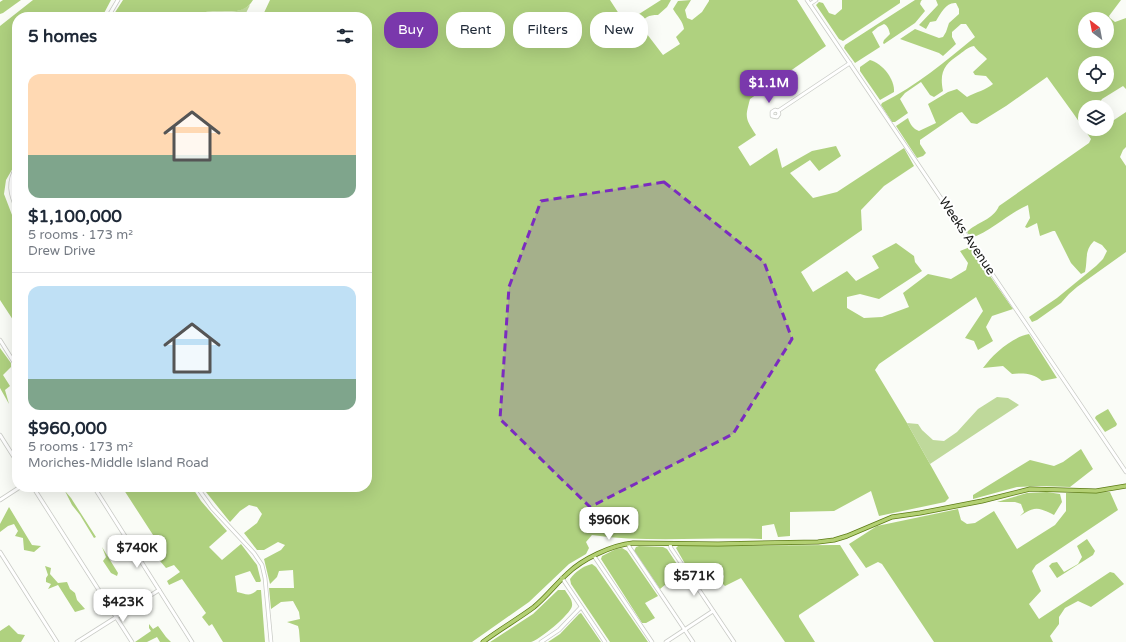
<!DOCTYPE html>
<html lang="en">
<head>
<meta charset="utf-8">
<style>
  body { margin:0; font-family:"Varela Round",sans-serif; background:#f2f2f3; color:#1f2937; height:100vh; display:flex; flex-direction:column; font-size:15px; white-space:nowrap }
  * { box-sizing:border-box; margin:0 }
  p { font-size:13px; color:#747a83 }
  .icon { flex:none; width:22px; height:22px; fill:none; stroke:currentColor; stroke-width:2; stroke-linecap:round; stroke-linejoin:round }
  .map { position:relative; flex:1; overflow:hidden }
  .side { position:absolute; left:12px; top:12px; width:360px; height:480px; display:flex; flex-direction:column; background:#fff; border-radius:16px; box-shadow:0 4px 16px #0002 }
  .side>* { flex:none }
  .guide { position:absolute; left:384px; top:12px; width:380px; height:36px; display:flex; gap:8px }
  .needle { width:26px; rotate:328deg }
  .tools { position:absolute; left:1078px; top:12px; display:grid; gap:8px }
  .tools a { display:grid; place-items:center; width:36px; height:36px; border-radius:50%; background:#fff; box-shadow:0 4px 16px #0002; font-size:20px }
  .price { position:absolute; translate:-50% -34px; padding:0 9px; border-radius:8px; background:#fff; color:#222; font-size:13px; line-height:26px; filter:drop-shadow(0 1px 2px #0008) }
  .price::after { content:''; position:absolute; left:50%; top:24px; width:12px; height:9px; margin-left:-6px; background:inherit; clip-path:polygon(0 0,100% 0,50% 100%) }
  .price.current { background:#7a38ac; color:#fff }
  ul { padding:0; list-style:none }
  li { display:grid; align-content:center; gap:8px; height:212px; padding:0 16px }
  li+li { border-top:1px solid #e0e1e3 }
  li span { display:grid; place-items:center; height:124px; border-radius:12px; color:#555 }
  li>.icon { margin-inline-start:auto }
  span .icon { width:72px; height:72px; fill:#fffc; stroke-width:1 }
  li b { font-size:17px }
  h2 { display:flex; justify-content:space-between; align-items:center; height:48px; padding:0 16px; font-size:17px }
  .pill { padding:0 14px; border-radius:16px; background:#fff; box-shadow:0 4px 16px #0002; font-size:14px; line-height:36px }
  .pill.current { background:#7a38ac; color:#fff }
  .map>svg:first-child { display:block }
</style>
</head>
<body>
<div class="map">
<svg width="1126" height="642" viewBox="0 0 1126 642">
  <rect width="100%" height="100%" fill="#fafcf7"/>
  <g fill="#bfd99b">
    <path d="M250,5l-6,12h-49c9,-9 25,-4 37,-5 6,-1 12,-3 18,-7z"/>
    <path d="M997,397l11,1 11,7 -89,59 -23,-41 11,1 4,6 11,10 11,1 13,-9 21,-23z"/>
  </g>
  <g fill="#afd17f" fill-rule="evenodd">
    <path d="M3,0h18l-18,13 -3,1v-12z"/>
    <path d="M33,0h78l-9,17h-85v144l-11,19 -2,14 13,34v98l-17,-26v-274z"/>
    <path d="M123,0h130c-12,22 -42,3 -58,17h-83z"/>
    <path d="M270,0h340l13,20 5,1 33,-21h10l-4,7 -9,8c-10,0 -13,2 -18,10l23,30 17,-11 -4,-7 8,-8c-1,-8 -7,-13 -11,-20l5,-8 13,-1 -6,10 2,8 5,2 10,-8 7,-11v-1h88l29,46 -76,53c-5,19 -5,19 6,36l-18,12 12,19 27,-18 5,20 30,-17 24,-5 5,10 -22,15 -9,-11 -20,13 23,25 24,-6 67,-44 10,18 -30,20 -23,24 1,20 -61,42 12,20 34,-21 9,10 23,-13 -7,-12 24,-13 18,13 1,6 7,9 -43,28 -19,-5 -13,3v11l17,10 18,-1 27,-10 -6,-14 25,-19 23,5 15,-9 2,-7 -8,-12 10,-4 43,62 -21,7 -6,11 7,14 -15,9 -4,-9 -9,-3 18,-27 -7,-14 -97,67 -4,6 32,53 42,75 -4,4 -66,14 -8,-25 -37,20 -44,1v24l-12,1 -4,-13 -12,2v13c-57,-2 -114,4 -170,-4l-6,7 3,6 -3,6 -17,10 -40,38 -57,40h-172l-1,-12 -1,-4 -11,-4 13,-3 -1,-7 -6,-11 -12,1 -10,7 -2,-21h25l-1,-18 -14,1 -2,6 -7,7 -6,-25 17,-9 4,-5 -7,-3 -14,8h-7l-13,-17 13,-10 5,-9 -5,-7 -8,-2 -9,6 -10,11 -28,-35h165v-470h-105z"/>
    <path d="M842,0h58v3l-57,38 -4,-2 -23,-34 3,-3 4,1 6,10 6,2 7,-6z"/>
    <path d="M915,0h7l-1,1 -1,3 5,7 -10,12 -31,21 -1,-1 1,-3 6,-6c-1,-4 -2,-8 -6,-10l-6,3 -6,5 8,15 -25,16 -11,-15 1,-3z"/>
    <path d="M936,0h185l-12,16 1,2 5,4 11,-4v71l-3,-3 -21,13 -3,5 1,3h-15v22h22v-11l4,4 15,-10v35l-3,3 -3,7 6,9v86l-49,35 -8,7 -8,9 -24,17 -5,2 -3,-5 28,-19 39,-32 7,-7 4,-8 -5,-6 -8,-4c-10,10 -6,18 -9,31l-4,2 -10,-11 -16,-32h-2l-13,5 -3,-13 -10,5 -2,-1 5,-9 -2,-13c-21,9 -36,26 -57,33l-4,-6c10,-10 26,-12 32,-26l90,-63 2,-4 -18,-26 -26,-36 -41,29 -29,18 -6,-1 -9,-11 -3,1 -39,27v4l6,9 -3,3 -6,2 -21,-32 12,-8c2,6 5,11 11,13l17,-8 -8,-19 20,-12 9,-3 10,8c9,-5 19,-7 26,-13l-7,-8 -11,-1 -2,-3 14,-13c-4,-5 -9,-7 -13,-13 -6,1 -10,5 -14,8 -15,10 -21,17 -17,37l-9,6 -4,-2 -9,-13 -16,11 -5,6 8,14 -13,9h-3l-11,-17 1,-2c34,-17 64,-42 93,-66l-9,-13h-5l-9,8v5l4,7 -13,12 -4,-3 -39,-14 15,-10 24,9 4,-1 3,-5 3,-9 10,-9v-5l-3,-6c-10,-1 -15,10 -20,18l-6,1 -4,7 -7,-4 19,-20zM1085,19h22v22h-22zM1085,63h22v22h-22z"/>
    <path d="M870,60c12,3 25,19 24,32l-14,8 -20,-29v-4z"/>
    <path d="M1029,334l28,44 -15,3c-9,-8 -19,-8 -30,-7l-9,-8 -20,2c10,-14 29,-31 46,-34z"/>
    <path d="M0,348l11,15v4l-8,8 7,11 -5,4 4,14 -9,-16z"/>
    <path d="M1108,409l9,15 -1,2 -11,6 -10,-14 1,-2z"/>
    <path d="M1081,449l12,20 -23,18 -29,-1 -24,1 -44,12v-4l57,-35 24,6 9,-4z"/>
    <path d="M122,487h70l9,14 26,30 -18,16 13,13 19,-16 16,21 4,16 -1,1h-4l-6,-11 -15,5 2,16c8,2 14,5 20,-2h4l4,52h-42l-11,-18 -3,2 -7,-9 4,-4 -24,-34 -13,6 -2,-4 13,-9 -6,-7 -8,3 -6,-7 6,-4 -5,-10 -20,11 -5,-8 19,-12z"/>
    <path d="M65,491l6,7 25,39 -2,1 -14,-23 -8,-10z"/>
    <path d="M1047,492l13,2 2,8 -8,13c-16,-8 -19,-9 -34,1l4,-4 -3,-8 -6,-2h-18l30,-9z"/>
    <path d="M1110,492l8,18 -82,55 -4,6 9,20 -12,13 10,15 71,-47 4,1 10,11 -33,23 -13,-6 -13,7 -6,9v7l-9,12 3,6h-119l-52,-78 -4,-2 -12,6 -17,-24 28,-18 81,-17 3,11 6,4 8,-1 19,-12 23,38 38,-24 11,-14v-18z"/>
    <path d="M9,507l23,38 9,1 -7,6 -10,-2 -1,-12 -8,-2 3,-5 -4,-7 -6,2 -8,6v-8z"/>
    <path d="M1087,539l8,12 -2,4 -36,23 -8,-12 3,-3 5,-1 7,10 14,-8 4,-7 -5,-11z"/>
    <path d="M840,545l19,30 -60,40v2l16,25h-30l-44,-64 -16,8 -3,-3 2,-7 -6,-7 -5,-2c-8,6 -15,4 -25,2l-12,-21 2,-2z"/>
    <path d="M639,546l24,1 4,2 14,21 -11,8 1,2 -11,9 -26,-38 2,-4z"/>
    <path d="M102,547l16,26 -1,3 -6,-3 -8,-12 3,-4z"/>
    <path d="M622,548l5,3 31,45 -13,7 10,15 -9,5h-4l-41,-64 1,-3 14,-7z"/>
    <path d="M592,564l4,3 52,75h-38l-39,-58 -1,-5c5,-7 13,-13 22,-15z"/>
    <path d="M45,566l6,2 -1,6 8,9 9,-1 3,7 5,4 2,7 8,9 -10,3 -17,-27 -10,4 3,-5 -5,-2v-4l2,-3z"/>
    <path d="M558,590h7c3,5 8,10 7,16 -1,8 -34,35 -41,36 -12,0 -29,0 -41,0l43,-28z"/>
    <path d="M110,601c7,0 11,4 18,6l-12,6z"/>
    <path d="M581,613l20,29h-53l12,-8 19,-20z"/>
    <path d="M149,624l4,5 5,-3 8,11 5,5h-11l-3,-5 -10,5h-12l16,-11 -2,-3z"/>
    <path d="M9,625l9,9 7,1 -4,7h-21v-11z"/>
  </g>
  <g fill="none" stroke-linecap="round" stroke-linejoin="round">
    <defs>
      <g id="minor">
        <path d="M807,0l319,472"/>
        <path d="M810,4l6,-4"/>
        <path d="M108,17l10,-17"/>
        <path d="M778,111l-3,-1 -3,2v4l5,1 2,-3 -1,-3 72,-48"/>
        <path d="M17,166c-10,16 -7,28 0,44"/>
        <path d="M0,340l17,27"/>
        <path d="M0,435l17,27"/>
        <path d="M33,487l99,155"/>
        <path d="M94,487l98,155"/>
        <path d="M197,487l15,21 42,45 8,12 3,13 6,64"/>
        <path d="M0,500l20,-13"/>
        <path d="M628,544l2,4 63,94"/>
        <path d="M670,544l1,4 63,94"/>
        <path d="M0,552l57,90"/>
        <path d="M594,556l58,86"/>
        <path d="M562,578l43,64"/>
        <path d="M77,642l82,-52"/>
        <path d="M541,642l18,-12 22,-23"/>
        <path d="M666,642l47,-31"/>
      </g>
      <path id="major" d="M483,642c17,-13 35,-23 51,-35 12,-10 22,-23 33,-33 15,-15 45,-29 66,-31l85,1 100,-2 16,-2 13,-4 45,-19 28,-4 62,-12 48,-12 66,2 30,-5"/>
    </defs>
    <use href="#minor" stroke="#c9cbc6" stroke-width="4.5"/>
    <use href="#major" stroke="#5d7c17" stroke-width="5"/>
    <use href="#minor" stroke="#fff" stroke-width="3"/>
    <use href="#major" stroke="#b3d073" stroke-width="3.5"/>
  </g>
  <path fill="#7b2cbf" fill-opacity="0.2" stroke="#7b2cbf" stroke-width="3" stroke-dasharray="8 5" stroke-linejoin="round" d="M664,182l100,80 28,77 -59,95 -143,73 -90,-88 9,-132 32,-86z"/>
  <g text-anchor="middle" dominant-baseline="central" stroke-width="4" stroke-linejoin="round" paint-order="stroke">
    <g font-size="13" fill="#1b1c1a" stroke="#fff">
      <text transform="translate(967 236) rotate(56)">Weeks Avenue</text>
    </g>
  </g>
</svg>
<div class="tools">
<a><svg class="needle" viewBox="-14 -14 28 28"><path d="M0-13l5 13h-10z" fill="#e53935"/><path d="M0 13l5-13h-10z" fill="#747a83"/></svg></a>
<a><svg class="icon" aria-label="locate" viewBox="0 0 24 24"><circle cx="12" cy="12" r="6"/><path d="M12 2v4M12 18v4M2 12h4M18 12h4"/></svg></a>
<a><svg class="icon" aria-label="layers" viewBox="0 0 24 24"><path d="M12 4l9 5-9 5-9-5zM3 14l9 5 9-5"/></svg></a>
</div>
<b class="price current" style="left:769px;top:104px">$1.1M</b>
<b class="price" style="left:609px;top:541px">$960K</b>
<b class="price" style="left:137px;top:569px">$740K</b>
<b class="price" style="left:694px;top:597px">$571K</b>
<b class="price" style="left:123px;top:623px">$423K</b>
<div class="guide">
<a class="pill current">Buy</a>
<a class="pill">Rent</a>
<a class="pill">Filters</a>
<a class="pill">New</a>
</div>
<section class="side">
<h2>5 homes<svg class="icon" aria-label="filters" viewBox="0 0 24 24"><path d="M4 7h16M4 17h16"/><circle cx="9" cy="7" r="2"/><circle cx="15" cy="17" r="2"/></svg></h2>
<ul>
<li><span style="background:linear-gradient(#ffd9b3 65%,#7fa58c 0)"><svg class="icon" aria-label="home" viewBox="0 0 24 24"><path d="M3 11l9-7 9 7M6 9v11h12V9"/></svg></span><div><b>$1,100,000</b><p>5 rooms · 173 m²</p><p>Drew Drive</p></div></li>
<li><span style="background:linear-gradient(#bfe0f5 75%,#7fa58c 0)"><svg class="icon" aria-label="home" viewBox="0 0 24 24"><path d="M3 11l9-7 9 7M6 9v11h12V9"/></svg></span><div><b>$960,000</b><p>5 rooms · 173 m²</p><p>Moriches-Middle Island Road</p></div></li>
</ul>
</section>
</div>
</body>
</html>
